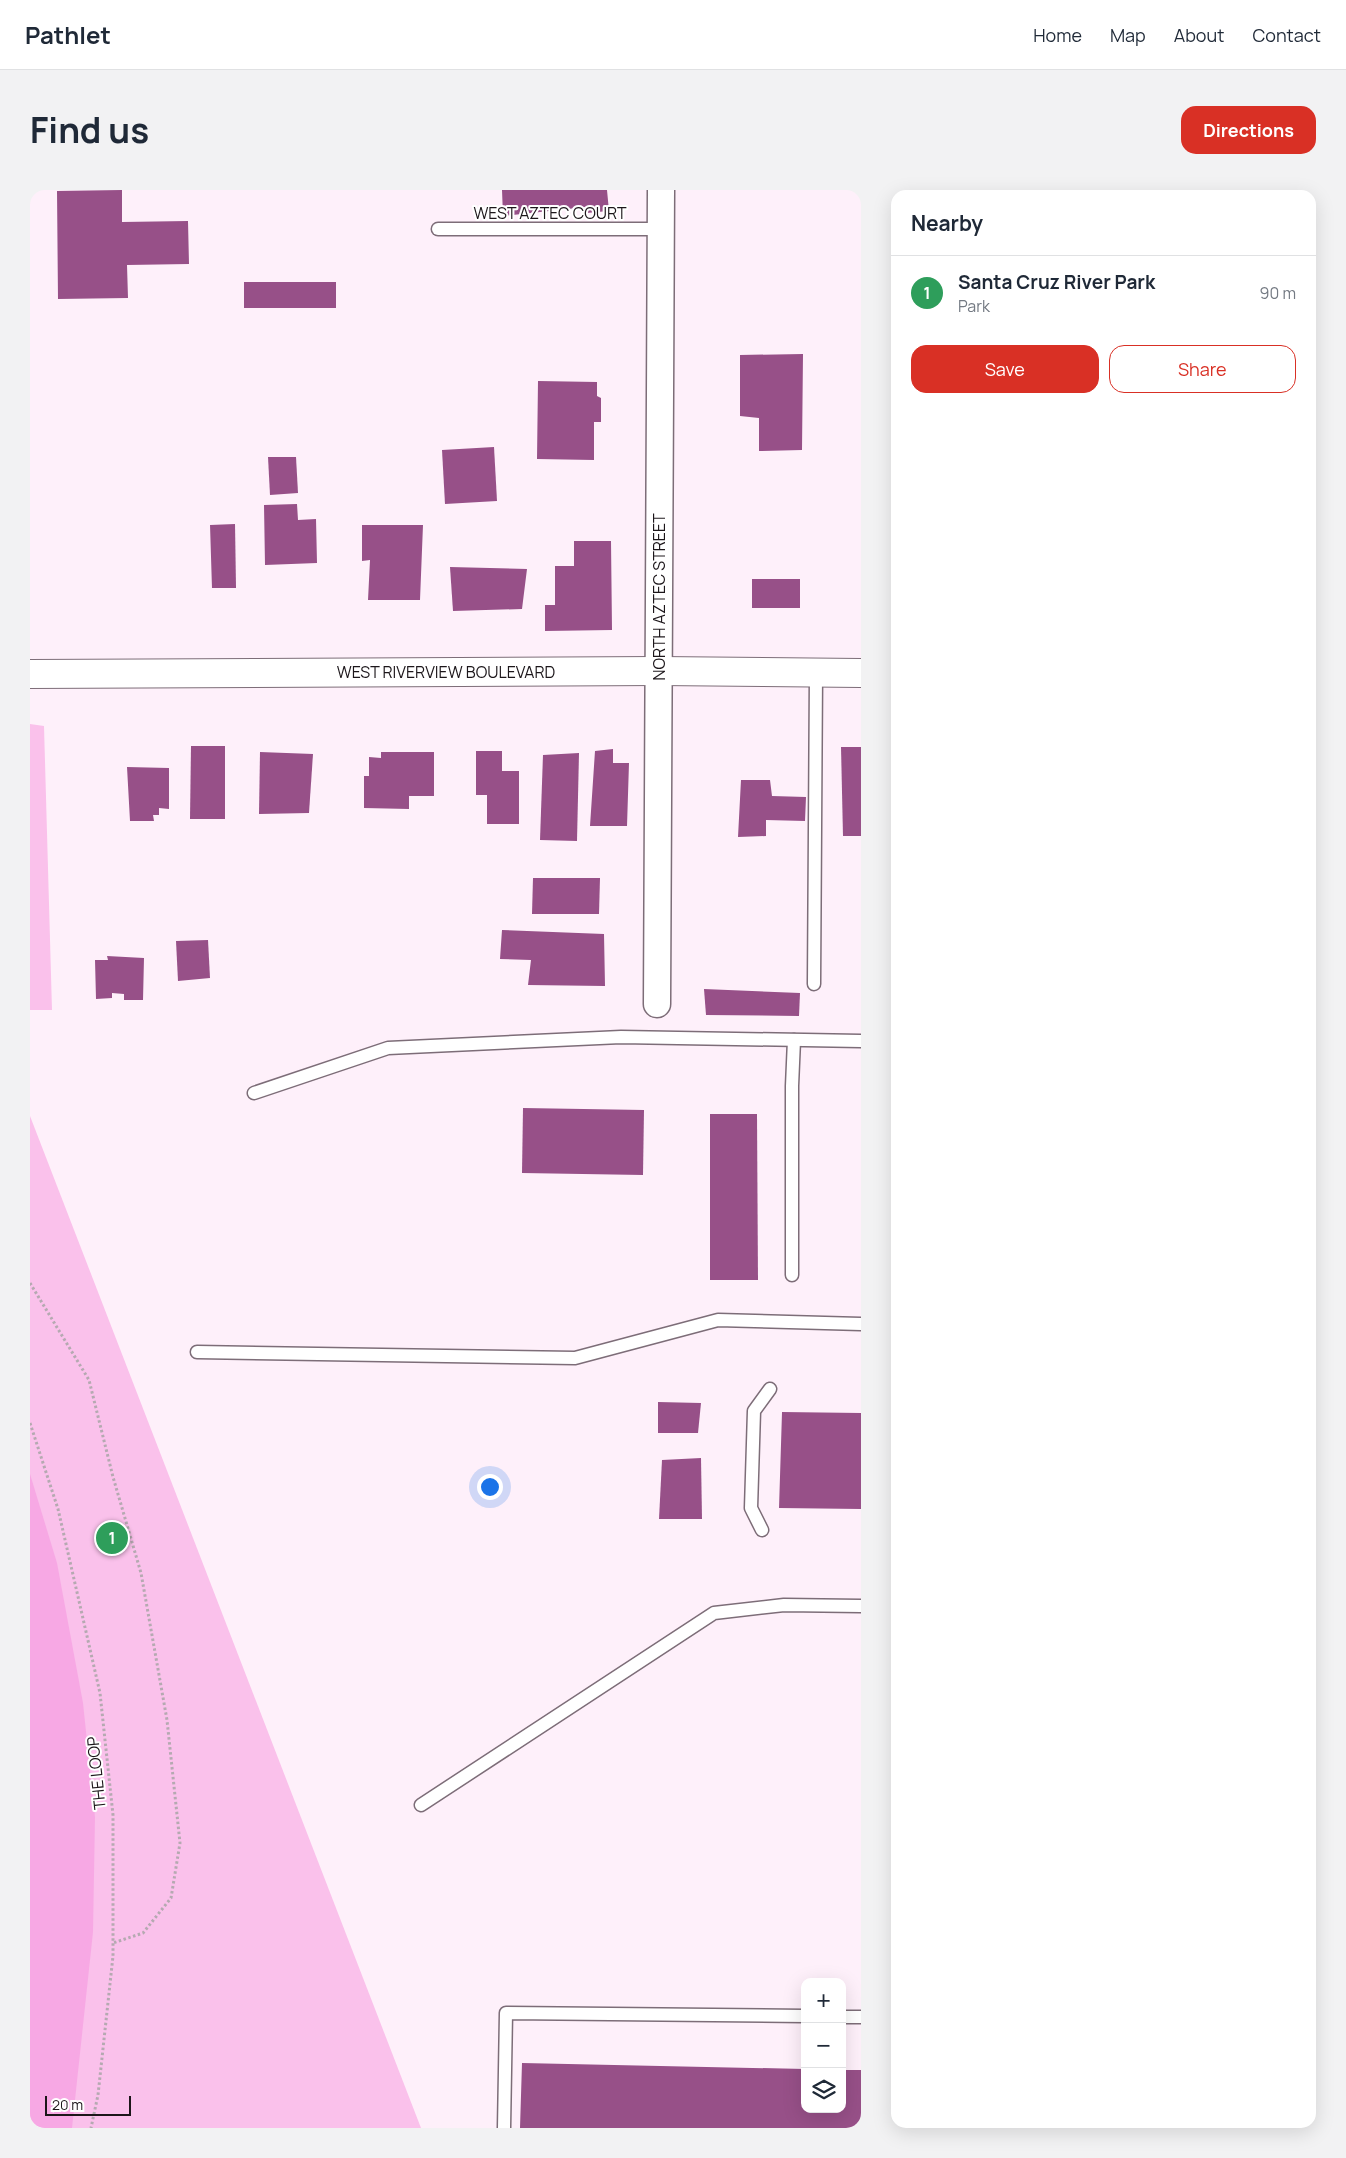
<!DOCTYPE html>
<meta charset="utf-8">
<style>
:root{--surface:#fff;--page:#f2f2f3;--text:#1f2937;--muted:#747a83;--line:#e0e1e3;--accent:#d93025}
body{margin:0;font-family:Manrope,sans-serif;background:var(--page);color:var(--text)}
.controls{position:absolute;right:15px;bottom:15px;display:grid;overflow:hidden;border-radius:10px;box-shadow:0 5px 20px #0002}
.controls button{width:45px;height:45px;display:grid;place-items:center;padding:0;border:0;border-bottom:1px solid var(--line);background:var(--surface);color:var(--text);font:25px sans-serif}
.scale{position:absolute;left:15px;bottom:12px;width:86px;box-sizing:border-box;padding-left:5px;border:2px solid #1c161a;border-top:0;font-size:14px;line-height:18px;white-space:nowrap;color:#1c161a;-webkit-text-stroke:4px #fff;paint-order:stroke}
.you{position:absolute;left:459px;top:1296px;width:18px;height:18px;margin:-12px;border:4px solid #fff;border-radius:50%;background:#1a73e8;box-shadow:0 0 0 8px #1a73e833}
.badge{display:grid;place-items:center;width:32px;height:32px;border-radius:50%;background:var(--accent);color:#fff;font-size:16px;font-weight:700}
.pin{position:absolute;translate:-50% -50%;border:2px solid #fff;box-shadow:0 1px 5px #0006}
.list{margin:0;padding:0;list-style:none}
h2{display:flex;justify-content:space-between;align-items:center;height:65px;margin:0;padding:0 20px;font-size:21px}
h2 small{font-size:16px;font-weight:400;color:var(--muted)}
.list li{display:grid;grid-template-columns:32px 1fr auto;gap:15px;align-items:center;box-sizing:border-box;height:75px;padding:0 20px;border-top:1px solid var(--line)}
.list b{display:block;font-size:19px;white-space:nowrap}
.list p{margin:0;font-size:16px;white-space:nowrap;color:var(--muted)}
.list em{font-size:16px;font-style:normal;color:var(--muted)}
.actions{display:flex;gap:10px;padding:15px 20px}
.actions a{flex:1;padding:11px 0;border:1px solid var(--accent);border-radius:15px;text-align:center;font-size:18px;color:var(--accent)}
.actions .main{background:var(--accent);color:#fff}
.icon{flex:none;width:28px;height:28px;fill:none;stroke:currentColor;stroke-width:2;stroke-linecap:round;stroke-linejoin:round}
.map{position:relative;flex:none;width:831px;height:1938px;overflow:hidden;border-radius:15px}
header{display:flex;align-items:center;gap:30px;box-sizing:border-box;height:70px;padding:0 25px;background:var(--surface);border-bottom:1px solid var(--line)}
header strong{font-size:24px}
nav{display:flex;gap:28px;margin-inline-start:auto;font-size:18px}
.intro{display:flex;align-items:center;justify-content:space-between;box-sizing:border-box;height:120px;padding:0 30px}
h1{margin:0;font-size:35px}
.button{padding:12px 22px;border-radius:15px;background:var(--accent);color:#fff;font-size:18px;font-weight:700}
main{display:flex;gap:30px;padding:0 30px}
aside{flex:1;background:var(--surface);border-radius:15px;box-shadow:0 5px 20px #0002}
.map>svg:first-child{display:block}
.green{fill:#fac1eb}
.water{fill:#f7a8e4}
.building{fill:#975088}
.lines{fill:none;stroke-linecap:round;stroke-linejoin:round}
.service-casing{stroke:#7d6d78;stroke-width:15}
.minor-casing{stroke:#7d6d78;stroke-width:29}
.tertiary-casing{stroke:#7d6d78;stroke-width:30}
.path{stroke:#b5a9b1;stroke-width:3;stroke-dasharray:2.5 2.5;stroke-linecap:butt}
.service{stroke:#fff;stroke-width:12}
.minor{stroke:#fff;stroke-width:26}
.tertiary{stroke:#fff;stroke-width:28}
.labels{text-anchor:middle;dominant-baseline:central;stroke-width:4;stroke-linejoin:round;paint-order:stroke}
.street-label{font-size:16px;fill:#1c161a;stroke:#fff}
</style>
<header>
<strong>Pathlet</strong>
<nav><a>Home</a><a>Map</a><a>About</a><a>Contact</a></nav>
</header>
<div class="intro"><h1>Find us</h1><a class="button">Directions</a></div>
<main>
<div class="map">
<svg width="831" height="1938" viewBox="0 0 831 1938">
<rect width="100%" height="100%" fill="#fef0fa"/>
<g class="green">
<polygon points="0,534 14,536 22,820 0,820"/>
<polygon points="0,926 391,1938 0,1938"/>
</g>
<polygon class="water" points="0,1284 27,1373 53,1513 65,1627 63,1742 42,1938 0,1938"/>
<g class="building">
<polygon points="92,0 92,32 158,31 159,74 97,75 98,108 28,109 27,1"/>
<polygon points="472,0 577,0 579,21 556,23 556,17 473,26"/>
<rect x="214" y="92" width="92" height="26"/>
<polygon points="773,164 772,260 729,261 729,228 710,226 710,165"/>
<polygon points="508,191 567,192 567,206 571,208 571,232 564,232 564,270 507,269"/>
<polygon points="464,257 467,311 415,314 412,260"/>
<polygon points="238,267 266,267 268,303 240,305"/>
<polygon points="267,314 268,330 286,329 287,373 235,375 234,315"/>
<polygon points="205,334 206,398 182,398 180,335"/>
<polygon points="332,335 393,335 390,410 338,410 340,370 332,371"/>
<polygon points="544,351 581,351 582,440 515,441 515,415 525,415 525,376 544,376"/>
<polygon points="420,377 497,379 492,419 423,421"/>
<rect x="722" y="389" width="48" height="29"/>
<polygon points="161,556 195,556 195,629 160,629"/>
<polygon points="811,557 831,557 831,646 813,646"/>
<polygon points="583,559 583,573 599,573 597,636 560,636 565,561"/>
<polygon points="446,561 472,561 472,581 489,581 489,634 457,634 457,605 446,605"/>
<polygon points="230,562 283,564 279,623 229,624"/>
<polygon points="351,562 404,562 404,606 379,606 379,619 334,618 334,586 339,586 339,567 351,568"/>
<polygon points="549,563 547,651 510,650 513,565"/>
<polygon points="97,577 139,578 139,619 129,618 129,625 123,625 124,631 100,631"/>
<polygon points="711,590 740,590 742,606 776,607 775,631 736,630 736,646 708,647"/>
<polygon points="503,688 570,688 569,724 502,724"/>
<polygon points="472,740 574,744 575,796 498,795 501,770 470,769"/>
<polygon points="178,750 180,788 148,791 146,751"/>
<polygon points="77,766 114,768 113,810 94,810 94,804 82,803 82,808 66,809 65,770 78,770"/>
<polygon points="674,799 770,803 769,826 676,825"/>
<polygon points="493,918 614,920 613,985 492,983"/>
<polygon points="680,924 727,924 728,1090 680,1090"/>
<polygon points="628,1212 671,1213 668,1243 628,1243"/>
<polygon points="752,1222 831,1223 831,1319 749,1318"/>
<polygon points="671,1268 672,1329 629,1329 632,1270"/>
<polygon points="492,1873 775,1879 775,1919 812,1919 812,1880 831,1880 831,1938 490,1938"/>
</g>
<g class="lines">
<g class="service-casing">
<g id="service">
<polyline points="408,39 631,39"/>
<polyline points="784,794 786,483"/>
<polyline points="224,903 358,858 591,847 831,851"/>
<polyline points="762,1085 762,896 764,850"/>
<polyline points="167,1162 545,1168 688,1130 831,1134"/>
<polyline points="732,1340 721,1318 724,1221 740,1199"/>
<polyline points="391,1615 684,1423 754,1415 831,1416"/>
<polyline points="812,1827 831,1827"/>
<polyline points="474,1938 476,1823 775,1826"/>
</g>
</g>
<g class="minor-casing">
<polyline id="minor" points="627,814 631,0"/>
</g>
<g class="tertiary-casing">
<polyline id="tertiary" points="0,484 629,481 831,483"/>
</g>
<g class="path">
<polyline points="0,1093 59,1190 83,1287 111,1383 137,1530 150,1653 141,1708 113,1743 83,1753"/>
<polyline points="0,1233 28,1319 70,1503 83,1625 83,1766 68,1905 61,1938"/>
</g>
<use href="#service" class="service"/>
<use href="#minor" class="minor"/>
<use href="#tertiary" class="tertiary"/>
</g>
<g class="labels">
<g class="street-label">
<text x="520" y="23">WEST AZTEC COURT</text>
<text transform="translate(629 407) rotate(-90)">NORTH AZTEC STREET</text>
<text x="416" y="482">WEST RIVERVIEW BOULEVARD</text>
<text transform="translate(66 1583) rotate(-96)">THE LOOP</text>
</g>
</g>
</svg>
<div class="controls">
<button>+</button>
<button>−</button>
<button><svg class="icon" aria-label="layers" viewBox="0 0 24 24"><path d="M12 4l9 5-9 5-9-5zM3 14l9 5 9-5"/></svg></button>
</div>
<div class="scale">20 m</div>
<div class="you"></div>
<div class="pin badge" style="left:82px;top:1348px;background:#2e9e5b">1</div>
</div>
<aside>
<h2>Nearby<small></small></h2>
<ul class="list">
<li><span class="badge" style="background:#2e9e5b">1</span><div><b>Santa Cruz River Park</b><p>Park</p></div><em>90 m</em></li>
</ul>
<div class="actions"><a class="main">Save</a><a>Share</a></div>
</aside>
</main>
